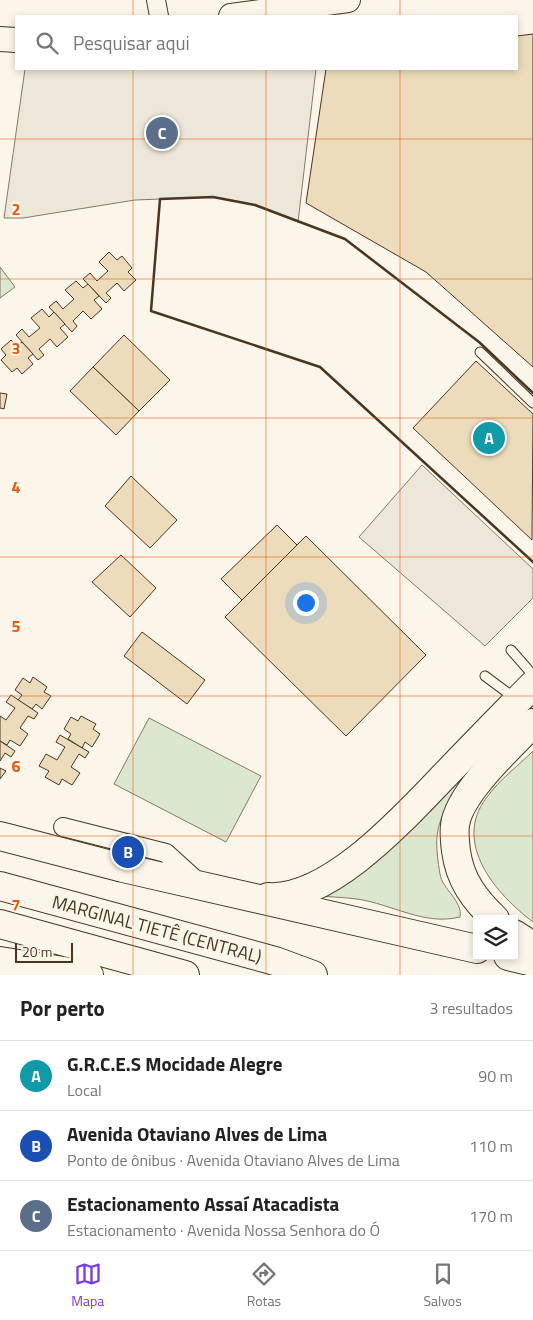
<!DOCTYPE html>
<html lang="pt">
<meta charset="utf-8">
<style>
:root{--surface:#fff;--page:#f6f6f6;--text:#222;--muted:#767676;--line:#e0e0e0;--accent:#7c3aed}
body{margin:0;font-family:"Titillium Web",sans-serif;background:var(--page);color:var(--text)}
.controls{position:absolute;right:15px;bottom:15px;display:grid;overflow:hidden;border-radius:0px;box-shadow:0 2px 8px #0003}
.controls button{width:45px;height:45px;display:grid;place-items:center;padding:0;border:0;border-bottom:1px solid var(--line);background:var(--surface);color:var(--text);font:25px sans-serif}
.scale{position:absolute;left:15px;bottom:12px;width:58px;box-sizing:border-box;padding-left:5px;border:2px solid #4a3520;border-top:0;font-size:14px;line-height:18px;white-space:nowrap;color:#4a3520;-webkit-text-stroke:4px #fbf6e9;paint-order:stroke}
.you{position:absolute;left:305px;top:602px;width:18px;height:18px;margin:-12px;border:4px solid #fff;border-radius:50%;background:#1a73e8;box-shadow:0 0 0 8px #1a73e833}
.badge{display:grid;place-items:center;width:32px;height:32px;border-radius:50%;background:var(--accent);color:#fff;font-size:16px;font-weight:700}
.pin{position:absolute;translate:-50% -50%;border:2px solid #fff;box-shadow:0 1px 5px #0006}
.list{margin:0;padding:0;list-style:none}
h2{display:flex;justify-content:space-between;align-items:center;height:65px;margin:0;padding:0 20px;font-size:21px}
h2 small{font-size:16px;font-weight:400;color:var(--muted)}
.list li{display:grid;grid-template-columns:32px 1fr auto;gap:15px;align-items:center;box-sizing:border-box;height:70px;padding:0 20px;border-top:1px solid var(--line)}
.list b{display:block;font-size:19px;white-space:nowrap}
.list p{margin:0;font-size:16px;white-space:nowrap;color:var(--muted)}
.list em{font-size:16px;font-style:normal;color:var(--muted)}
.icon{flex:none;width:28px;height:28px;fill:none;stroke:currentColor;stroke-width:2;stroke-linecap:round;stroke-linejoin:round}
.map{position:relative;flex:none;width:533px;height:975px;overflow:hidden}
.search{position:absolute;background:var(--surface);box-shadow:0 2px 8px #0003;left:15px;right:15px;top:15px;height:55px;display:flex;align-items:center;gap:12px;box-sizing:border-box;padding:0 18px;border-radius:0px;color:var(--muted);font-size:19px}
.sheet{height:275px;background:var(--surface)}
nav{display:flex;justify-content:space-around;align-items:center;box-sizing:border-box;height:70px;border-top:1px solid var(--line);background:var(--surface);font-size:14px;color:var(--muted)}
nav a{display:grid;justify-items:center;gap:2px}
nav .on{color:var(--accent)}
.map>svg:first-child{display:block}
.green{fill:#dce7d0;stroke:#887966}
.parking{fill:#ede7d9;stroke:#887966}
.building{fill:#ecdcbc;stroke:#4a3520}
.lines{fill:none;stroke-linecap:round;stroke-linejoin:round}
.lane-casing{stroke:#4a3520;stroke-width:11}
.street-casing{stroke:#4a3520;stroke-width:20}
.secondary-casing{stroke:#4a3520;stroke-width:26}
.highway-casing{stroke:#4a3520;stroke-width:30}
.lane{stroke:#fbf6e9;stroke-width:9}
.street{stroke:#fbf6e9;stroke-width:18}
.secondary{stroke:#fbf6e9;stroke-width:24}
.highway{stroke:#fbf6e9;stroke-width:28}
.wall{stroke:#4a3520;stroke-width:2.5}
.grid{fill:none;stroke:#e8590c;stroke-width:1;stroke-opacity:0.55}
.labels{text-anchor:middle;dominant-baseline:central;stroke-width:4;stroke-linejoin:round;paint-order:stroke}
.street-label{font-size:18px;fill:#4a3520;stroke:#fbf6e9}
.grid-label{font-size:16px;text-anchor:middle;font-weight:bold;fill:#e8590c;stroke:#fbf6e9;stroke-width:4;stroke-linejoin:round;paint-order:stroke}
</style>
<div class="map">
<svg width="533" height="975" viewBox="0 0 533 975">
<rect width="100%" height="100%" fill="#fbf6e9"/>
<g class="green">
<polygon points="0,267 15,287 0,298"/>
<path d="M533,696V706C502,732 441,793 437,836C436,848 438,862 440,874C442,889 463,901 460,917C424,926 392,904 357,899C342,897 326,897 310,895Z"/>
<polygon points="149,718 261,776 226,842 114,784"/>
<path d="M533,751V922C497,895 451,843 487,797C499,780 518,766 533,751Z"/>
</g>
<g class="parking">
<polygon points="25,69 316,69 298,222 255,205 213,197 135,200 23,218 4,218"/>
<polygon points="422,465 533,569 533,598 485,646 359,537"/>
</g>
<g class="building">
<polygon points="533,34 533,367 426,272 306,203 326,69 517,69 517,36"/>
<polygon points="109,252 117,260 122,256 132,268 128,272 136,280 124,291 117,283 106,293 111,298 106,303 83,279 90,273 97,281 108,271 99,262"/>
<polygon points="76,281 83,288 88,284 99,296 94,300 102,309 91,319 83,311 73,321 77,326 72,332 49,307 56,301 63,309 74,299 65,290"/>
<polygon points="42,309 49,317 54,312 65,324 60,328 68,337 57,347 50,339 39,349 44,355 38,360 16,335 22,329 29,337 40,328 31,318"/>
<polygon points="124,335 170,380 139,411 93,367"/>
<polygon points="11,340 17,346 22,342 33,354 28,358 33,364 22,374 17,368 12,372 1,360 6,355 1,349"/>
<polygon points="476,361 533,414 532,540 413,428"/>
<polygon points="93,367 139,411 116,435 70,391"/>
<polygon points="0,393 7,394 4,409 0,408"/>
<polygon points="131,476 177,520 150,548 105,506"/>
<polygon points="277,525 297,545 242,600 221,579"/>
<polygon points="306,536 426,655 346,736 225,617"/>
<polygon points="121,555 156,588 130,617 92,582"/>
<polygon points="142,632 205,680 187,704 124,656"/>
<polygon points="33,677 47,687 44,692 51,696 42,709 36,704 32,709 24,704 18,700 22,695 15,690 23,678 30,683"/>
<polygon points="11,695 38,713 34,719 28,716 20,728 28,734 20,746 10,740 7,745 0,741 0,716 6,720 15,708 6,702"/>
<polygon points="81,716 96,724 93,729 100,734 92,747 85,742 82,748 68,739 71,734 64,729 71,717 78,721"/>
<polygon points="60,735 89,752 85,758 79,754 71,767 80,773 72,785 62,779 59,785 45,777 49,771 39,766 46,754 57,760 65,747 56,742"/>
<polygon points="0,741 15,751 11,757 5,753 0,761"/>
<polygon points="0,768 6,771 0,779"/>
</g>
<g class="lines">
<g class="lane-casing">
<g id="lane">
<polyline points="480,352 533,403"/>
<polyline points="511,650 533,675"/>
<polyline points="485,676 516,699"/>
</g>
</g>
<g class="street-casing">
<g id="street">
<polyline points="156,0 159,16"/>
<polyline points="63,827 166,853 199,883"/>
</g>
</g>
<g class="secondary-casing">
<g id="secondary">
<polyline points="231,16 348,0"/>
<polyline points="0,39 16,40"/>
</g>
</g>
<g class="highway-casing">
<g id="highway">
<polyline points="0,836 123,868 477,949"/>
<polyline points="0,886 275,961 313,975"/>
<path d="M268,897C331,901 407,814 448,772C476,743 504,714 533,685"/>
<path d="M495,919C474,899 460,880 456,851C455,843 454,833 455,825C459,793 511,746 533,723"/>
<polyline points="0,924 185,975"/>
<polyline points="514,934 533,946"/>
<polyline points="508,956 533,962"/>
<polyline points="0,961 89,975"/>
</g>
</g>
<use href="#lane" class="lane"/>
<use href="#street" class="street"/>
<use href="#secondary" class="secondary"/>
<use href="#highway" class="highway"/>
<polyline class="wall" points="533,393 479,342 345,239 255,205 213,197 160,199 151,311 320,367 533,562"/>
</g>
<path class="grid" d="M133,0V16M266,0V16M400,0V16M133,69V975M266,69V975M400,69V975M0,139H533M0,279H533M0,418H533M0,557H533M0,696H533M0,836H533"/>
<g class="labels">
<g class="street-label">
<text transform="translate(157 929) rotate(15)">MARGINAL TIETÊ (CENTRAL)</text>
</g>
</g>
<g class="grid-label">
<text x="16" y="215">2</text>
<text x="16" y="354">3</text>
<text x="16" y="493">4</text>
<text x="16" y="632">5</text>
<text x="16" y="772">6</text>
<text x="16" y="911">7</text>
</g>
</svg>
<div class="controls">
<button><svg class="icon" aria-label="layers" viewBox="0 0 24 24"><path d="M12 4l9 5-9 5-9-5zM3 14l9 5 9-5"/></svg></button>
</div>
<div class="scale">20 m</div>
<div class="you"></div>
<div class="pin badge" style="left:489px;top:438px;background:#0f9aa8">A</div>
<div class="pin badge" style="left:128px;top:852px;background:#1a4fb4">B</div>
<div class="pin badge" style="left:162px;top:133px;background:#5c6f8a">C</div>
<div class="search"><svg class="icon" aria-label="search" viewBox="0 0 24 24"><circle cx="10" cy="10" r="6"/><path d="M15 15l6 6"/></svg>Pesquisar aqui</div>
</div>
<section class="sheet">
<h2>Por perto<small>3 resultados</small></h2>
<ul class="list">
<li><span class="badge" style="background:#0f9aa8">A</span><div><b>G.R.C.E.S Mocidade Alegre</b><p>Local</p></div><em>90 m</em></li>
<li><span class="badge" style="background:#1a4fb4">B</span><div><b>Avenida Otaviano Alves de Lima</b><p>Ponto de ônibus · Avenida Otaviano Alves de Lima</p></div><em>110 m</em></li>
<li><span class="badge" style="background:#5c6f8a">C</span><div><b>Estacionamento Assaí Atacadista</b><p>Estacionamento · Avenida Nossa Senhora do Ó</p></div><em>170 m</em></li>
</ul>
</section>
<nav>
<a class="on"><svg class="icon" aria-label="map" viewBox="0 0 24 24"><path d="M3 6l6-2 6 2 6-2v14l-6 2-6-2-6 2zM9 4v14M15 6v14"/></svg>Mapa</a>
<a><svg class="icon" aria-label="directions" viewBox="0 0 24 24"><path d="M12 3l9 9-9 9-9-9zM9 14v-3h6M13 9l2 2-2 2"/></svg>Rotas</a>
<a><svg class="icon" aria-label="saved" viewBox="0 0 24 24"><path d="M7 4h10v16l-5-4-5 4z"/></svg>Salvos</a>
</nav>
